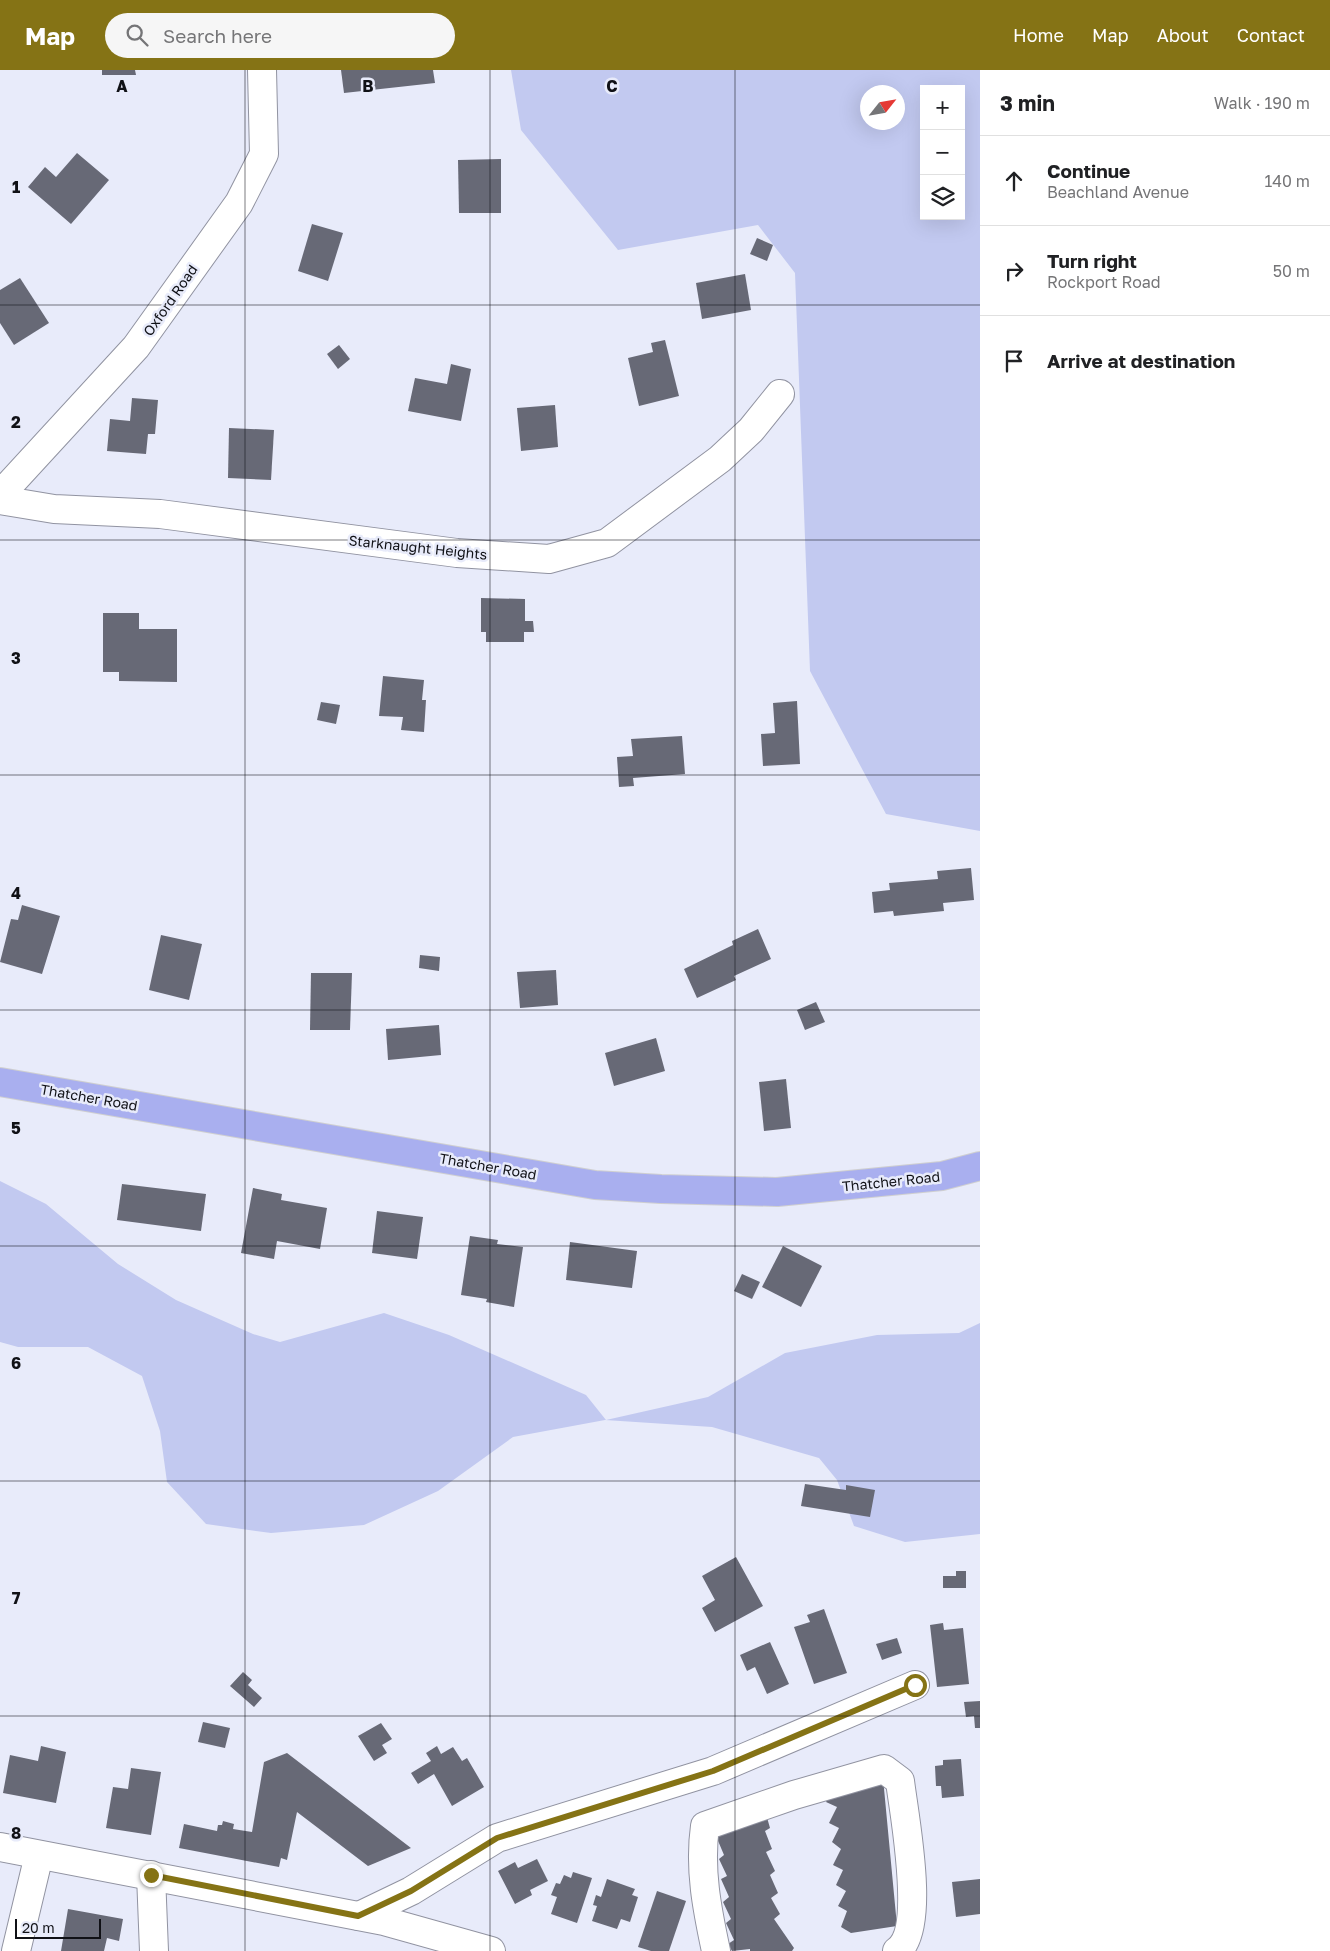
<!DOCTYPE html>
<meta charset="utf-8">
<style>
:root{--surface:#fff;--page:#f6f6f6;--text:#202124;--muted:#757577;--line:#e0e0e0;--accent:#857315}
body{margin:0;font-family:"Golos Text",sans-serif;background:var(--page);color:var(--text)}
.controls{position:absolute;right:15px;top:15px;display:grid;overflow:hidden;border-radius:0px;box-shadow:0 5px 20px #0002}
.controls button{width:45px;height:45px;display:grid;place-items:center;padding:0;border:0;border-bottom:1px solid var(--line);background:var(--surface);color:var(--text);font:25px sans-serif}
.compass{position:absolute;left:860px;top:15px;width:45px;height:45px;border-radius:50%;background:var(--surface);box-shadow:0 5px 20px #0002;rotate:59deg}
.scale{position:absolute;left:15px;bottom:12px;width:86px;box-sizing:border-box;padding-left:5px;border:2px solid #101116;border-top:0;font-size:14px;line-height:18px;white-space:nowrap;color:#101116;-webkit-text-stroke:4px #e8ebfa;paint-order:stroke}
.stop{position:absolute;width:15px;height:15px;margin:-11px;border:4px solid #857315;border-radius:50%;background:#fff}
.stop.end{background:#857315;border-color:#fff;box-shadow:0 1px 5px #0008}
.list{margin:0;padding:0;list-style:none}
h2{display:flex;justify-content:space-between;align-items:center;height:65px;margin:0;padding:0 20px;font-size:21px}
h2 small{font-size:16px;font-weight:400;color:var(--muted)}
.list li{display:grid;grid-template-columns:32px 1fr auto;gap:15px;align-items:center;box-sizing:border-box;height:90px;padding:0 20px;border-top:1px solid var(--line)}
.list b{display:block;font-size:19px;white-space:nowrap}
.list p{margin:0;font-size:16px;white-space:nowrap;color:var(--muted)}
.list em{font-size:16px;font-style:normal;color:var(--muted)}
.icon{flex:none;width:28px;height:28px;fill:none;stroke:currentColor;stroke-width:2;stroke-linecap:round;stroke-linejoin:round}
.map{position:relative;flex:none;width:980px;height:1881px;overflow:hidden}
header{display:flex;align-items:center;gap:30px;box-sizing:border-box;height:70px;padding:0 25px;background:var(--accent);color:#fff}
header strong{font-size:24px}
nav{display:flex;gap:28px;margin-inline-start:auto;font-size:18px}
.search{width:350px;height:45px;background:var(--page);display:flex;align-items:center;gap:12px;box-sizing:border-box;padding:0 18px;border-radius:28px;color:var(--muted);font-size:19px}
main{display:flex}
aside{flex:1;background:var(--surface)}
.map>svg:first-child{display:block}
.green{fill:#c2c9f0;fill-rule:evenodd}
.building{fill:#676976}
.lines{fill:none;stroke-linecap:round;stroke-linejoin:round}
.minor-casing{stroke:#9193a1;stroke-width:30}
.major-casing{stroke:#cfcfd0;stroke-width:30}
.minor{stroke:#fff;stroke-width:28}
.major{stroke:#a9afef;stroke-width:28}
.route{stroke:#857315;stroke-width:6}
.grid{fill:none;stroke:#101116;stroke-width:1;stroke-opacity:0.55}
.labels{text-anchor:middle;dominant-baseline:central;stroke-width:5;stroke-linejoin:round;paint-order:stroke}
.street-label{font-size:14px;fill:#101116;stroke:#e8ebfa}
.grid-label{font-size:16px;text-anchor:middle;font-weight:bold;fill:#101116;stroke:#e8ebfa;stroke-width:5;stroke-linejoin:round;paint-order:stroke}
</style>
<header>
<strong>Map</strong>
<div class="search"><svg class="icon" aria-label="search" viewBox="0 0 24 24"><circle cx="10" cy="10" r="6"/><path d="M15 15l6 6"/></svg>Search here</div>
<nav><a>Home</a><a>Map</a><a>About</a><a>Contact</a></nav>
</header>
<main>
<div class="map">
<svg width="980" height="1881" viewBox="0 0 980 1881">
<rect width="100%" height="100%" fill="#e8ebfa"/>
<g class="green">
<path d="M511,0H980V761L886,744L810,601L795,203L758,155L618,180L521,60ZM924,19H961V146H924ZM898,22V52H868V22Z"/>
<polygon points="0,1111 46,1134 118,1194 176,1230 253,1264 280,1272 384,1243 449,1265 586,1325 606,1350 708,1327 785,1283 877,1265 959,1263 980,1253 980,1464 905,1472 854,1456 837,1410 819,1388 712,1357 605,1350 513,1367 438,1421 364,1455 271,1463 206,1454 167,1412 160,1361 142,1306 88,1277 18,1277 0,1272"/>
</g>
<g class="building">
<polygon points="102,0 135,0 136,5 102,5"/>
<polygon points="341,0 433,0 435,13 344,23"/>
<polygon points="77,83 109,110 71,154 28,117 45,97 56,107"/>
<polygon points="501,89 501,143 459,143 458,90"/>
<polygon points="312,154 343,163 328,211 298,201"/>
<polygon points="757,168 773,175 767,191 750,184"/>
<polygon points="745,204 751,240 702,249 696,213"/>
<polygon points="20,208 49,253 14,275 0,253 0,220"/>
<polygon points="665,270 679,326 639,336 628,288 653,282 651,273"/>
<polygon points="339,275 350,289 338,299 327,284"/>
<polygon points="451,294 471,299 461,351 408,341 415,308 447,314"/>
<polygon points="132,328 158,330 155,364 148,364 146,384 107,381 110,349 130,351"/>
<polygon points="555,335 558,377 521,381 517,338"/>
<polygon points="229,358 274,360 271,410 228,408"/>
<polygon points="481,528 525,529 525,551 533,551 534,562 524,562 524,572 486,572 486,562 481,562"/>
<polygon points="103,543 139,543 139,559 177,559 177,612 119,611 119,602 103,602"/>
<polygon points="383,606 424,610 422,630 426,630 424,662 401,660 403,647 379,646"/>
<polygon points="797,631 800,694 763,696 761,664 775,663 773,633"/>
<polygon points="321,632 340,635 336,654 317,650"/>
<polygon points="682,666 685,704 633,708 634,716 619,717 617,687 633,686 631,669"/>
<polygon points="971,798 974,830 943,833 944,841 894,846 893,841 874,843 872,822 890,820 889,813 938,809 937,801"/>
<polygon points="22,835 60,846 42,904 0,892 11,849 18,850"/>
<polygon points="758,859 771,889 734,906 736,910 697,928 684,899 733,875 732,871"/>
<polygon points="161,865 202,874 189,930 149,920"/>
<polygon points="420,885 440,887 439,901 419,898"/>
<polygon points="556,900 558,935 520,938 517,902"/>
<polygon points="311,903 352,903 350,960 310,960"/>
<polygon points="816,932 825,952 805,960 797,940"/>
<polygon points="439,955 441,985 388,990 386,959"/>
<polygon points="656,968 665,1001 614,1016 605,983"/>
<polygon points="786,1009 791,1058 764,1061 759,1012"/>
<polygon points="122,1114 206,1124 201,1161 117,1150"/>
<polygon points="253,1118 282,1124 281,1130 327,1138 320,1179 277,1171 274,1189 241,1183"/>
<polygon points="377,1141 423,1147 417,1189 372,1183"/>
<polygon points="470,1166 498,1170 497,1174 523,1177 514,1237 486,1232 487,1229 461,1225"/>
<polygon points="570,1172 637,1181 632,1218 566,1210"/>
<polygon points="783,1176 822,1196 801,1237 762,1217"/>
<polygon points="742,1204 760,1212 752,1229 734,1221"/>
<polygon points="805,1414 846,1420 846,1415 875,1420 870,1447 801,1436"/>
<polygon points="736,1487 763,1536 715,1562 702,1538 715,1530 702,1506"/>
<polygon points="956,1501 966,1501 966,1518 943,1518 943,1506 956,1506"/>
<polygon points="824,1539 847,1603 814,1614 794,1557 810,1552 807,1545"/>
<polygon points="943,1553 944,1560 963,1558 969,1614 937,1617 930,1555"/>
<polygon points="897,1568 902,1583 882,1590 876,1574"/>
<polygon points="770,1572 789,1614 767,1624 755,1597 747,1601 740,1585"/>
<polygon points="243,1602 252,1610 248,1615 262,1628 254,1637 230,1616"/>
<polygon points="980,1631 980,1658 975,1658 974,1646 966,1647 964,1632"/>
<polygon points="203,1652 230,1658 225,1678 198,1672"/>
<polygon points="381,1653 392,1669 382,1675 387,1683 374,1691 358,1666"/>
<polygon points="41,1676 66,1682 56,1733 3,1723 10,1685 38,1691"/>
<polygon points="437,1676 441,1684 453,1677 462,1691 467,1688 484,1717 452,1736 434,1704 418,1714 411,1703 431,1691 426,1683"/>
<polygon points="287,1683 411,1778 368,1796 297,1742 287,1790 281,1788 279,1797 179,1778 184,1754 217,1761 218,1755 222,1755 223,1751 234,1754 233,1759 252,1762 264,1692"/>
<polygon points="961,1689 964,1726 942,1728 941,1716 936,1716 935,1696 943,1695 943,1690"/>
<polygon points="131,1698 161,1702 151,1765 106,1758 113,1717 128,1719"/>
<polygon points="883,1708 897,1856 851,1863 841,1857 847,1841 838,1836 846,1821 836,1815 843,1800 833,1795 841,1779 832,1772 839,1758 829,1753 837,1737 826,1732 835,1714"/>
<polygon points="764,1737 770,1758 765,1761 772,1779 766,1782 775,1801 770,1805 778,1823 771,1828 780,1844 774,1849 794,1878 792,1881 750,1881 750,1879 732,1881 728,1874 734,1870 726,1853 731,1849 723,1832 729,1827 721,1809 727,1806 719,1789 724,1785 716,1766"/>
<polygon points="537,1789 548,1811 530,1820 532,1825 515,1834 498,1801 515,1792 518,1798"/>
<polygon points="573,1802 592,1808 577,1853 551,1844 557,1827 551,1825 556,1813 560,1814 564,1805 571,1808"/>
<polygon points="607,1809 635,1819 632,1825 638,1827 630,1852 621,1849 617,1859 592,1851 597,1836 593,1835 596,1825 601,1827"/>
<polygon points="980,1809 980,1844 956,1847 952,1812"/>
<polygon points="657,1821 686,1831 669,1881 651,1881 638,1877"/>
<polygon points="68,1839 123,1849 119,1871 107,1868 104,1881 61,1881"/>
</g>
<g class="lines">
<g class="minor-casing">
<g id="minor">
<polyline points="0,425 136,277 239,133 264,84 262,0"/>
<polyline points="0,430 54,439 160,444 457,483 549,489 607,473 720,389 751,360 780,324"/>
<polyline points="0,1777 384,1851 491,1881"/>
<polyline points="151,1805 154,1881"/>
<polyline points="359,1846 411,1821 497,1768 713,1701 915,1615"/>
<polyline points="16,1881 39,1785"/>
<path d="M716,1881C707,1839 699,1799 705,1756L794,1725L884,1699L900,1711C904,1745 927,1860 897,1881"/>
</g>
</g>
<g class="major-casing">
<polyline id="major" points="0,1012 595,1115 661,1119 777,1122 942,1106 980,1096"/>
</g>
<use href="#minor" class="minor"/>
<use href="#major" class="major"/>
</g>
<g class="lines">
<polyline class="route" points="151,1805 358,1846 411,1821 497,1768 713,1701 915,1615"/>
</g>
<path class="grid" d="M245,0V1881M490,0V1881M735,0V1881M0,235H980M0,470H980M0,705H980M0,940H980M0,1176H980M0,1411H980M0,1646H980"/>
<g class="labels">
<g class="street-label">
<text transform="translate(170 230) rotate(-55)">Oxford Road</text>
<text transform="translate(418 477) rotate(6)">Starknaught Heights</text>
<text transform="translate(89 1027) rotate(10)">Thatcher Road</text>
<text transform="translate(488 1096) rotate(10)">Thatcher Road</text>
<text transform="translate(891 1111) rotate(-6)">Thatcher Road</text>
</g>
</g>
<g class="grid-label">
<text x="122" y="22">A</text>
<text x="368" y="22">B</text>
<text x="612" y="22">C</text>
<text x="16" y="123">1</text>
<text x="16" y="358">2</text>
<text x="16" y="594">3</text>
<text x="16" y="829">4</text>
<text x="16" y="1064">5</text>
<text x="16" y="1299">6</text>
<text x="16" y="1534">7</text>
<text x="16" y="1769">8</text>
</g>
</svg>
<div class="controls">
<button>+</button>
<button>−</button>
<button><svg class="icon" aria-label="layers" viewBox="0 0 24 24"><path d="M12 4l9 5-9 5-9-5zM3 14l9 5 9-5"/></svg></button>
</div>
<svg class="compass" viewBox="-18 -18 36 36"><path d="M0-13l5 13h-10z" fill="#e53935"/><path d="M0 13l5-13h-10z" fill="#757577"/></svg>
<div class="scale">20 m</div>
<div class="stop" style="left:915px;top:1615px"></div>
<div class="stop end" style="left:151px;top:1805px"></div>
</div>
<aside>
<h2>3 min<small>Walk · 190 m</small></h2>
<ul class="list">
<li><svg class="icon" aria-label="ahead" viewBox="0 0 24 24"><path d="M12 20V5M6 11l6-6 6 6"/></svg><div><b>Continue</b><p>Beachland Avenue</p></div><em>140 m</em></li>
<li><svg class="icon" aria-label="right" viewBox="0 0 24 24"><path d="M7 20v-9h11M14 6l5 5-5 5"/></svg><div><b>Turn right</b><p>Rockport Road</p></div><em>50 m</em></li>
<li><svg class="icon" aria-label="arrive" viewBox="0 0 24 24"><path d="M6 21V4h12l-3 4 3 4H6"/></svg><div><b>Arrive at destination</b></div></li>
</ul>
</aside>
</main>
